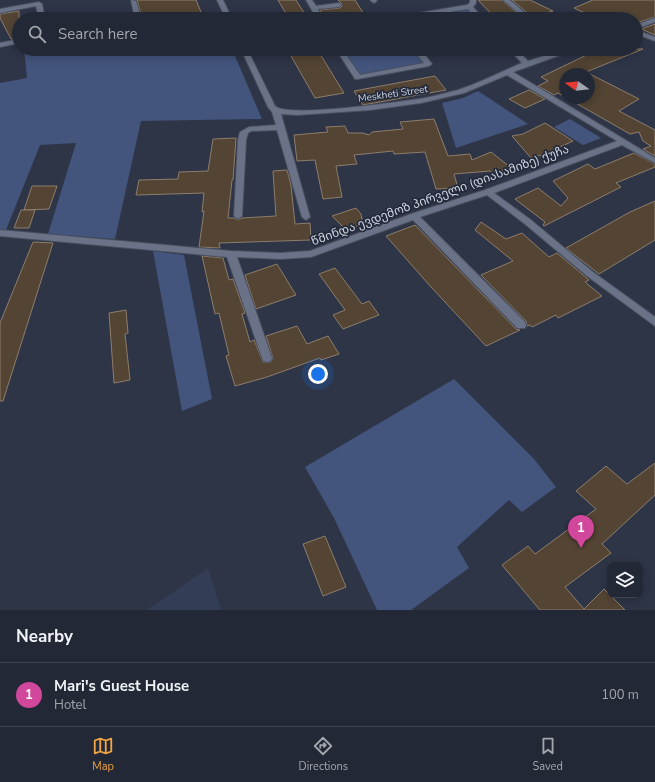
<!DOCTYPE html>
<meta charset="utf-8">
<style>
:root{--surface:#222835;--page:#2e3441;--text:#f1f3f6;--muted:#a2a6ad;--line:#3f4450;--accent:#f3a443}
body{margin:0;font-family:"Nunito Sans","Noto Sans Georgian",sans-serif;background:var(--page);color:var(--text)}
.controls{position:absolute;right:12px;bottom:12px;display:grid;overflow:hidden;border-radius:8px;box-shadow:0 2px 10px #0003}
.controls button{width:36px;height:36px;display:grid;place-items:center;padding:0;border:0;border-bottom:1px solid var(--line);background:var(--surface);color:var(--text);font:20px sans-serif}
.compass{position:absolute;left:559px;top:68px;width:36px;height:36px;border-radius:50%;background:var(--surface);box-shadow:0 2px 10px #0003;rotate:284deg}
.you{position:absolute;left:318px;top:374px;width:14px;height:14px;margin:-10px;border:3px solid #fff;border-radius:50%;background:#1a73e8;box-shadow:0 0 0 6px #1a73e833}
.badge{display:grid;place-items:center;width:26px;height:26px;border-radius:50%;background:var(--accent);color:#fff;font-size:13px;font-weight:700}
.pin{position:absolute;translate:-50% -33px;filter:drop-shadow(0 1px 2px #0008)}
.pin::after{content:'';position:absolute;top:21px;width:14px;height:12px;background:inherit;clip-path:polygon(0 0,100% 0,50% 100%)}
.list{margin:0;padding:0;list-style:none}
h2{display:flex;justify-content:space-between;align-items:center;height:52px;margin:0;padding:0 16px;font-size:17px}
h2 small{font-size:13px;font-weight:400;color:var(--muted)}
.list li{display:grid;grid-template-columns:26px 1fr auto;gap:12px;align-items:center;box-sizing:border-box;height:64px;padding:0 16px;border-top:1px solid var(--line)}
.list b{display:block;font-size:15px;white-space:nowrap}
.list p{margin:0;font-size:13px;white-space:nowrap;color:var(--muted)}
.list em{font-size:13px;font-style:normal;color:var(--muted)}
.icon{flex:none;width:22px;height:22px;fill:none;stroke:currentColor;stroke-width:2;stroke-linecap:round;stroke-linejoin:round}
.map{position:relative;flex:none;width:655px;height:610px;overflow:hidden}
.search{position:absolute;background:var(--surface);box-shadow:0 2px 10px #0003;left:12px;right:12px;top:12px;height:44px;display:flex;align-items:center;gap:10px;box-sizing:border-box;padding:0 14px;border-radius:22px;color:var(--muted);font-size:15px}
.sheet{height:116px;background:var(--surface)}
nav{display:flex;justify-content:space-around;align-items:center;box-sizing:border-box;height:56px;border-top:1px solid var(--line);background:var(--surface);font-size:11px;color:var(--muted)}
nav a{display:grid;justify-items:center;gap:2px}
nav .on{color:var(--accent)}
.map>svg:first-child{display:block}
.built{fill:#333d55}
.green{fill:#43547d}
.building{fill:#534434;stroke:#8e7d6b}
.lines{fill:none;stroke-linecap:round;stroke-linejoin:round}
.minor-casing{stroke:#4a505f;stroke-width:2}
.minor{fill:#697286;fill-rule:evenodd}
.labels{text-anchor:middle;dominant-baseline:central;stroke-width:3.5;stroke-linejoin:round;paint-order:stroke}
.far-street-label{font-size:10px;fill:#cfd4df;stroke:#242b3c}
.street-label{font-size:12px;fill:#cfd4df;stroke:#242b3c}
</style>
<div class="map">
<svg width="655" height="610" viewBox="0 0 655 610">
<rect width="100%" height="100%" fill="#2e3547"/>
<polygon class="built" points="208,568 221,610 147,610"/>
<g class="green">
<polygon points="469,7 481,19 394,19"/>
<polygon points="24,49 135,49 137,56 177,49 232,49 262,119 141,121 115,239 48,234 76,143 40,145 6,230 0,229 0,83 27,78"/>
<polygon points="339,49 451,49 421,54 429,64 358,77"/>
<polygon points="478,91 528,124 456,148 442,103 463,98"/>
<polygon points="570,119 601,138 583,145 554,127"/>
<polygon points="153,251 184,255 212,399 182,411"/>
<polygon points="454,379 534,459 556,487 522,512 509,500 457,547 469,568 411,610 377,610 334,518 305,467"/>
</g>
<g class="building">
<polygon points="137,0 196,0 204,19 142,19"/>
<polygon points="278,0 296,0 308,19 289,19"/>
<polygon points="338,0 355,0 367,19 324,19 320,10 340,8 343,5"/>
<polygon points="478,0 502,0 523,19 496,19"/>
<polygon points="512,0 530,0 553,11 532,17"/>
<polygon points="593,0 655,0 655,17 636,23 636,19 598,19 574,8"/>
<polygon points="19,11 19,38 11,39 0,18 0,14"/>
<polygon points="655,24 655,35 641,29"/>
<polygon points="287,49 317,49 344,93 315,98"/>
<polygon points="599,49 643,49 586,72 639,99 619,111 655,130 655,156 643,149 651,146 643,141 639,132 630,134 567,98 589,98 589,74 565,74 565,97 558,93 554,95 538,86 548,81 541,77"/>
<polygon points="435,76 446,90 363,105 354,91"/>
<polygon points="529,90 545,99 525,108 509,99"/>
<polygon points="434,119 448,156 470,154 472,160 491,152 510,167 493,174 490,171 454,174 458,188 436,189 425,152 394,154 393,151 354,155 357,164 336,166 342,197 323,199 315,160 297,161 294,135 328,132 326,127 345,126 348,133 363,133 369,135 372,132 403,129 400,122"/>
<polygon points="545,123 573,141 545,154 531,158 512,136 523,134"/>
<polygon points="236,138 233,180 232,180 228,218 234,218 238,220 242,218 276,216 273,171 287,170 291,185 295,224 310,223 311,240 219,243 220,248 199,247 204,211 202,212 204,193 136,195 139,180 178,179 179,172 208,171 213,139"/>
<polygon points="634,153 655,164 655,167 616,183 621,187 544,226 543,225 545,222 515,199 538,188 561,206 568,198 553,181 588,164 595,169"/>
<polygon points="32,186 57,186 49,209 24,210"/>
<polygon points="655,201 655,240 599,274 566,248 630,212"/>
<polygon points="356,208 361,214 363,224 346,230 332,216"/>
<polygon points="21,210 35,210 29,228 14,228"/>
<polygon points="481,222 506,239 522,233 549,257 557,253 589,280 585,282 602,296 558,318 556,315 532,327 530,325 527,326 526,321 481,275 513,261 475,230"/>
<polygon points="415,225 516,329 520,330 486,346 431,287 386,236"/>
<polygon points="33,242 53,243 3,401 0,401 0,323"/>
<polygon points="202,256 223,258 229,280 233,279 245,313 242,314 250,342 254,340 263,362 271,362 273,358 266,336 297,326 307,344 328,336 339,354 321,360 320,358 267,377 235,386 226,356 229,355 219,313 215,314"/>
<polygon points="277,264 296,295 256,309 245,275"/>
<polygon points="335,268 362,304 369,301 379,315 343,329 333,315 345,310 319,274"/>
<polygon points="126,310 128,333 125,334 130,380 114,383 109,313"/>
<polygon points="655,463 655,495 602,544 611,553 565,587 584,609 604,589 625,610 540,610 502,565 528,546 535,554 596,509 576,491 606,466 627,484"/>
<polygon points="325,536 346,587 323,596 303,544"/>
</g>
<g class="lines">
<g class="minor-casing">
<g id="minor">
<polygon points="131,0 136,1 141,19 135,19"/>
<polygon points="217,0 223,0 232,19 226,19"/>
<polygon points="306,0 312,0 316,6 339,3 342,5 339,7 318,9 323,19 317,19"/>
<polygon points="370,0 376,0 377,1 374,3"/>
<polygon points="470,0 476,0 476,3 473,7 484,19 477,19 468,9 406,19 391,19 394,17 467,5 470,3"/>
<polygon points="503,0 510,0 532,19 525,19"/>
<polygon points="39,2 42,4 45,19 39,19 36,6 0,13 0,9"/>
<polygon points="564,13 573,19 566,19 561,15"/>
<polygon points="655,18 655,22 636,29 636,25"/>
<polygon points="636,30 655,37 655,41 636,34"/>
<polygon points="19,39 19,43 0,47 0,43"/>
<polygon points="145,49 168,49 165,51 148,52"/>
<path d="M241,49H247L275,106C287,118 398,102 419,99C432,97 445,93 458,90C480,83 501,72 522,63L509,49H516L528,61L567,49H577L513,72L655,158V163L622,145L494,193L531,220L593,272L655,317V326L587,276L525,224L487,195L420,217L525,322L526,325L525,328H517L413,220L311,257L280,259L237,257L272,358L271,361L267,362L263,361L262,358L227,257L0,236V230L231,251L280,253L310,251L411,214L485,190L617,141L507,75L464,93L421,103L370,110L297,115L281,114L310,217L306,220L302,217L277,130L251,131L248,133L246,140L242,216L238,219L234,216L238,140L240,132L249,127L276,125L272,112L268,107Z"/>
<polygon points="336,49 342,49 360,75 424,63 413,49 420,49 432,64 429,66 358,79 355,79"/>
<polygon points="446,49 454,49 451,51"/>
</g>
</g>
<use href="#minor" class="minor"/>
</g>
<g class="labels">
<g class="far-street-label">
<text transform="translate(393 94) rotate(-8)">Meskheti Street</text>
</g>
<g class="street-label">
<text transform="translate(440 195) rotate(-20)">წმინდა ევდემოზ პირველი (დიასამიზე) ქუჩა</text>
</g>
</g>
</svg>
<div class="controls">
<button><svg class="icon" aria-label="layers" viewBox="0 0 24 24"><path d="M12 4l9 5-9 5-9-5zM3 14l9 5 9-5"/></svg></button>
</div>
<svg class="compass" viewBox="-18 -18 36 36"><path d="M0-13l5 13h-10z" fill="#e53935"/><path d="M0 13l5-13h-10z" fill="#a2a6ad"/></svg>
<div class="you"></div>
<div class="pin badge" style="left:581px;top:548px;background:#d1479c">1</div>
<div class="search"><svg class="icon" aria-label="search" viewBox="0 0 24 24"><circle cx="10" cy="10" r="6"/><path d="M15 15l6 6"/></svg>Search here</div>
</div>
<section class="sheet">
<h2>Nearby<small></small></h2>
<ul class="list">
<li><span class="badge" style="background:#d1479c">1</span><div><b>Mari's Guest House</b><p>Hotel</p></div><em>100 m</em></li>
</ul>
</section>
<nav>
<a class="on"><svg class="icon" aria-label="map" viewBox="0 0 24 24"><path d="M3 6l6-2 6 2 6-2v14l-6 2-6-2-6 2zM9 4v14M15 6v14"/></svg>Map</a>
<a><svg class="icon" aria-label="directions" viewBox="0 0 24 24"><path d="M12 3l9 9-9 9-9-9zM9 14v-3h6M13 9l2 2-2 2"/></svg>Directions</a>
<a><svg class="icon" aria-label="saved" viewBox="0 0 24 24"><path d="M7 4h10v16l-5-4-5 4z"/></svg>Saved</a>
</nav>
